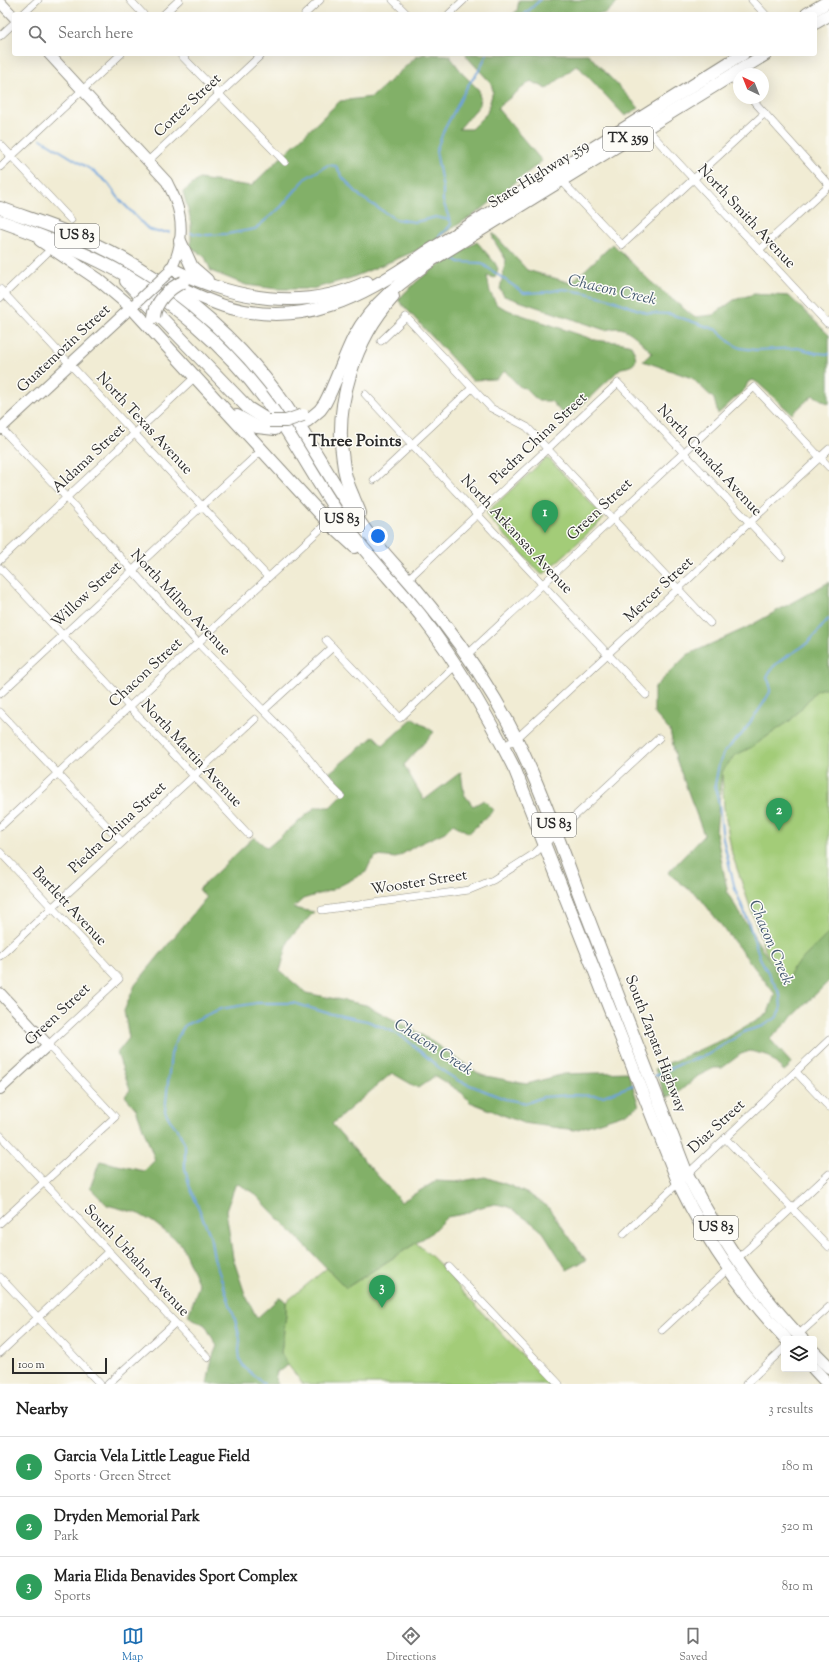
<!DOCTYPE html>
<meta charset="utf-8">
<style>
:root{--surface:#fff;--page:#f2f2f2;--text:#222;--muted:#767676;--line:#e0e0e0;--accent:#1f6fb2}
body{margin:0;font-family:"Sorts Mill Goudy",serif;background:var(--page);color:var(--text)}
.controls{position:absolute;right:12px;bottom:12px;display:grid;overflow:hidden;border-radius:4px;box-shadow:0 4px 16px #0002}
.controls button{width:36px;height:36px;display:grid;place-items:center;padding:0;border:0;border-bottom:1px solid var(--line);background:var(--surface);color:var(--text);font:20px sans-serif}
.compass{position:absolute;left:733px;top:68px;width:36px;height:36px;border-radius:50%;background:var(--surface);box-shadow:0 4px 16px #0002;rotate:317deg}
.scale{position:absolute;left:12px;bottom:10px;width:95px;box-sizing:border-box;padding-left:4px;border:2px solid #2b2b2b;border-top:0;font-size:11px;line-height:14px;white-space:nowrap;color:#2b2b2b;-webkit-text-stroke:3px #fdfcf7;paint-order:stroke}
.you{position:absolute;left:378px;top:536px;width:14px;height:14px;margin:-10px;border:3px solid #fff;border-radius:50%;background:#1a73e8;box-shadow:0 0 0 6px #1a73e833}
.badge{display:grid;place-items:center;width:26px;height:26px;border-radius:50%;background:var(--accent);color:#fff;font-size:13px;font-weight:700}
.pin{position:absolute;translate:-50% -33px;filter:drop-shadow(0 1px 2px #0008)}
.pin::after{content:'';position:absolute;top:21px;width:14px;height:12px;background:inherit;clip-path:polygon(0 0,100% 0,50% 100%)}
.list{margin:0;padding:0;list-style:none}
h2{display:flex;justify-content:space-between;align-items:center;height:52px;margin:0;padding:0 16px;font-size:17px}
h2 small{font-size:13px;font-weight:400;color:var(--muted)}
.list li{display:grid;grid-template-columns:26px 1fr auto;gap:12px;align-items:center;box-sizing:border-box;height:60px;padding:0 16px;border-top:1px solid var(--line)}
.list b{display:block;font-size:15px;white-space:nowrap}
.list p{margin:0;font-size:13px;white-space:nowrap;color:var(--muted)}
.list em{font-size:13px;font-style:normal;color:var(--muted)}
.icon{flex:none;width:22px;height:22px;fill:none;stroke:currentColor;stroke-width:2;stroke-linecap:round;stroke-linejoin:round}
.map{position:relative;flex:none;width:829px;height:1384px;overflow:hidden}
.search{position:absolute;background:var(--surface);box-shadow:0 4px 16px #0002;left:12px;right:12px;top:12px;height:44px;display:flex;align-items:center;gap:10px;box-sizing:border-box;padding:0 14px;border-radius:4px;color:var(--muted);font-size:15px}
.sheet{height:232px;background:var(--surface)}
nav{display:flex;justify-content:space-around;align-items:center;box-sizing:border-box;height:56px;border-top:1px solid var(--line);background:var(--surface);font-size:11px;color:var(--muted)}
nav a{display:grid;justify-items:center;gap:2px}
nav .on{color:var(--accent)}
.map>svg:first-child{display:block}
.green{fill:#a3cc78;stroke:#677c52}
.forest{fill:#82b068;stroke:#566e4a}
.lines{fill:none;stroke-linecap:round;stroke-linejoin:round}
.stream{stroke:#6ea3db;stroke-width:2}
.street-casing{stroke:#8e8c80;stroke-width:8}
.secondary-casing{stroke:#8e8c80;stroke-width:12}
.primary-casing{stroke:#8e8c80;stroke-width:14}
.street{stroke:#fff;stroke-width:7}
.secondary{stroke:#fff;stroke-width:10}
.primary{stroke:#fff;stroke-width:12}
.secondary-bridge-casing{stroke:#8e8c80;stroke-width:12;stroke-linecap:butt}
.primary-bridge-casing{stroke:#8e8c80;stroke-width:14;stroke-linecap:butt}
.secondary-bridge{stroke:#fff;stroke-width:10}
.primary-bridge{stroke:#fff;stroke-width:12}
.labels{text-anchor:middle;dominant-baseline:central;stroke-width:3;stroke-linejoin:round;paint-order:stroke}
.shield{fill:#fdfcf7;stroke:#6a6a68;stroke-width:1}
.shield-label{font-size:14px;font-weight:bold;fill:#2b2b2b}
.street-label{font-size:15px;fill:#2b2b2b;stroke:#fdfcf7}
.water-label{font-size:16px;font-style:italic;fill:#465b71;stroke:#fdfcf7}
.quarter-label{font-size:17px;font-weight:bold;fill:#2b2b2b;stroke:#fdfcf7}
</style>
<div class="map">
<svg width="829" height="1384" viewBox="0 0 829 1384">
<rect width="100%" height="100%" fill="#fdfcf7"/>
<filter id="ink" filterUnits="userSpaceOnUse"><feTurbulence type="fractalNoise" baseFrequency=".025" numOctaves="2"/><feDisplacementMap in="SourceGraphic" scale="8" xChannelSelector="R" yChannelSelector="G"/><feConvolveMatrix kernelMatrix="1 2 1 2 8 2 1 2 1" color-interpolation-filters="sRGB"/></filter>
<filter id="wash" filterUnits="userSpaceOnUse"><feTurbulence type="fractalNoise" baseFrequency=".012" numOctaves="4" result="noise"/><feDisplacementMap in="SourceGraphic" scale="16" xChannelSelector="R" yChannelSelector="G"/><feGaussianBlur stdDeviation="0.9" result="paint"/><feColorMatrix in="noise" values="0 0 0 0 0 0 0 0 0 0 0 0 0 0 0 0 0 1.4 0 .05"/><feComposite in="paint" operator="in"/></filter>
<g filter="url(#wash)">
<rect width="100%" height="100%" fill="#f1ecd4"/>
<g class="green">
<polygon points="545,459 549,459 602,515 603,519 544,574 541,574 487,516 487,512"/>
<polygon points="829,664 829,973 791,1009 763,945 732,854 724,808 722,772 729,754"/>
<path d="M416,1243C433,1257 448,1271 460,1289L549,1384H303L288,1365L281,1353L286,1315V1302L327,1268L346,1288Z"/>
</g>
<g class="forest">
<polygon points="519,0 620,0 605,14 513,14 517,11"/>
<polygon points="424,54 449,55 463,74 479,90 480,105 459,129 471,129 487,113 493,91 491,83 467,57 466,54 588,54 639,108 625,116 577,65 547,89 531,81 497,108 542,161 481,210 418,250 351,278 312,289 277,289 246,285 211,271 205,257 191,248 191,221 183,192 199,179 251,186 340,101 372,97 416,57"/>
<path d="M493,233L527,270L571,283L613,244L651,282L694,317L713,315L734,300L754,294L789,296L829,335V404L813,395L792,414L758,383L753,380L748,382L745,389L718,414L714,399L692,378L643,361L652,353C645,345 629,328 618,328C614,328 610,329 605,330L504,296L500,289L506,260L493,239Z"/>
<path d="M477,242L495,263L498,269L495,278L487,276L490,292L497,305L513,312L595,340C607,342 620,341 631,345C638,359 639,366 621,368L567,419L551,401H538L525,388L520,387L505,371L496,379L472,380L398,300C420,275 448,258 477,242Z"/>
<polygon points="829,582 829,687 817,690 791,720 752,747 734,756 722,772 716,832 728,894 786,987 792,969 829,933 829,981 770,1039 792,1064 784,1071 767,1055 750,1051 741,1054 722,1068 714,1068 698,1076 680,1091 666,1098 655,1069 724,1039 768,1013 775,994 700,898 668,873 704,835 676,759 670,731 654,713 654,688 687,655 746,628"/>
<polygon points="413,718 434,732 404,765 424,800 461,772 464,794 473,806 484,800 494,810 469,833 453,824 445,832 417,845 396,858 377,856 371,861 366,872 332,890 303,899 293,908 314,912 289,939 280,971 306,993 366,1005 419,1033 481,1075 527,1084 564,1074 628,1072 639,1106 624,1114 575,1130 523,1123 470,1102 462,1093 435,1076 418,1088 392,1073 332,1124 401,1202 436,1181 456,1182 485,1177 511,1186 530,1195 547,1206 586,1260 567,1270 543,1232 532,1223 507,1206 495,1204 477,1208 464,1214 447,1217 430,1234 346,1288 253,1192 236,1183 226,1211 233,1258 245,1294 257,1318 279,1298 282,1298 286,1302 286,1315 281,1353 288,1365 282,1370 277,1371 275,1379 278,1384 207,1384 212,1358 217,1346 205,1325 188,1316 199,1285 181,1244 153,1222 137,1213 107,1205 90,1188 100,1161 144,1171 155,1160 136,1109 125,1096 130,1090 117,1053 129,1038 124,1011 135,985 206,898 199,889 254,837 267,848 316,807 330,807 347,790 329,773 374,736 383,745"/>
</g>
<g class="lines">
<g class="stream">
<polyline points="525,14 540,0"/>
<polyline points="41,139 93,171 108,183 120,200 148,229 157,232 169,232"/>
<polyline points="191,233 207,235 227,234 255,229 281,207 306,178 328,165 336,166 343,178 361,197 395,219 415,222 436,217 449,220"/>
<path d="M438,239C440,232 448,231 451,224L443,201V189L436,151L444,130L457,106L468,85L478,72L487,54"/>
<polyline points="448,254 459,262 481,263 524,293 547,292 563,289 586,293 607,298 647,313 670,314 717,330 731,343 740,348 756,350 798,348 816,353 829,354"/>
<path d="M655,1076L680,1064L707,1055L746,1031L763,1026L776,1018L781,1010L780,994L760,958L748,921L735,889L723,839L719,804L715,785L719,764L725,751L742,734L763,704L770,692V685L767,677C774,660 792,655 806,644C815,637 822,626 829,618"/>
<polyline points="264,1384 244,1367 240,1360 239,1351 240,1339 235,1319 214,1258 210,1235 189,1185 185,1168 185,1145 178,1130 170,1120 165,1111 171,1054 176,1040 185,1025 220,1009 257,1003 294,1003 327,1013 367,1021 392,1031 407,1040 443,1071 457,1080 505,1099 527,1103 543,1097 570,1095 603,1096 636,1084"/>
</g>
</g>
</g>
<g filter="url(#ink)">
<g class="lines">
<g class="street-casing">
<g id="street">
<polyline points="130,0 143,14"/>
<polyline points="393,0 407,14"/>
<polyline points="752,0 765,14"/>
<polyline points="23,14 38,0"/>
<polyline points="164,14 179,0"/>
<polyline points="305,14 320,0"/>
<polyline points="449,14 464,0"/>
<polyline points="0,36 14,23"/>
<polyline points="180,54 285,162"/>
<polyline points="730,76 739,85"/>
<polyline points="751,98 829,185"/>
<polyline points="646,128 827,323 829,321"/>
<polyline points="0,144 71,220"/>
<polyline points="148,161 262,54"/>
<polyline points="0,167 121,54"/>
<polyline points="561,180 622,245 765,113"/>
<polyline points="759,250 829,186"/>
<polyline points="0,289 268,577"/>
<polyline points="0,298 51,249"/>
<polyline points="381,341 406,317 491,408 527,427 710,623"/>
<polyline points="365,394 646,695"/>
<polyline points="0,427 66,497 198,643 300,748 329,784 341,796"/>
<polyline points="374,480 472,388"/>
<polyline points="0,560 195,377"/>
<polyline points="0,568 248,834"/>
<polyline points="408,579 618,383 782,557"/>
<polyline points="326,640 400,718 457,664"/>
<polyline points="467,655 754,387 829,467"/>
<polyline points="0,694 262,450"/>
<polyline points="264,710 333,647"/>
<polyline points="0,712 122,842"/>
<polyline points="503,747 516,739 829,449"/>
<polyline points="0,827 328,522"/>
<polyline points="0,852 119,979 48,1045 115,1117 0,1223"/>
<polyline points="322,910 469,890 493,880 534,854 659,738"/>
<polyline points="0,956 255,719"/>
<polyline points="796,1072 829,1107"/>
<polyline points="0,1135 208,1358"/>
<polyline points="725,1138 829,1247"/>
<polyline points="624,1234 829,1040"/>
<polyline points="736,1260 829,1174"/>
<polyline points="449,1267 559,1384"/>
<polyline points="0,1277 100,1384"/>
<polyline points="662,1330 728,1269"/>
<polyline points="798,1335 829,1307"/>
<polyline points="0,1353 109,1251"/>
<polyline points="108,1384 175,1323"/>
<polyline points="746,1384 784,1348"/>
</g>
</g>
<g class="secondary-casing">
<g id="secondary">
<polyline points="0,2 14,17"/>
<path d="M49,54L167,182C170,189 174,195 176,202C184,224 182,252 169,272"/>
<polyline points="0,429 137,302"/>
<polyline points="0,993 48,1045 0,1089"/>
</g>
</g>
<g class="primary-casing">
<g id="primary">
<polyline points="807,14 829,1"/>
<polyline points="815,23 829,15"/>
<path d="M0,208C27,218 55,226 81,238C162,273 233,331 284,403C312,444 335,488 364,528C381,551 402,572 420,594C448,627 473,662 495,699C535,767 559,842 587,915C620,1001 654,1087 687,1174C718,1236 754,1288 802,1339"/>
<path d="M0,221C34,233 68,246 101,262C168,295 229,348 273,410C300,449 322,492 350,531C372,561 399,588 422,617C459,665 488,716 515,770L679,1184C707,1242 742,1292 786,1339"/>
<polyline points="40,240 99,280 131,307 328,522 355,547"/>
<polyline points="180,241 192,267 207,280"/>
<path d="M171,268C184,276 199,281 213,286C264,303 318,305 367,282"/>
<polyline points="126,281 248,408 269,421"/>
<path d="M170,283C188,291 205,300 224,306C303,330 364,297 427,252L743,54"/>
<polyline points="237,416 257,427 275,429"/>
<path d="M307,421L320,410L325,403C336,382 343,359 354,337C372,303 401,282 432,260L766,54"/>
<path d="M360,513C358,507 355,502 353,496C348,485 344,473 343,461C334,404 355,339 393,297"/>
<polyline points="814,1352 829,1367"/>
<polyline points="814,1369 828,1384"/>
</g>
</g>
<use href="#street" class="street"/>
<use href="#secondary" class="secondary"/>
<use href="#primary" class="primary"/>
<g class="secondary-bridge-casing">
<polyline id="secondary-bridge" points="138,301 169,272"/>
</g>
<g class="primary-bridge-casing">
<g id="primary-bridge">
<path d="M154,317C155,302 169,288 183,282"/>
<polyline points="269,421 286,421 303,415"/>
</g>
</g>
<use href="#secondary-bridge" class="secondary-bridge"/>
<use href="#primary-bridge" class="primary-bridge"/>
</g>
</g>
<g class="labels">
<g class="shield">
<rect x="603" y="127" width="50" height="24" rx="3"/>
<rect x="55" y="224" width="44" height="24" rx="3"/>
<rect x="320" y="508" width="44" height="24" rx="3"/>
<rect x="532" y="813" width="44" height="24" rx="3"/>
<rect x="694" y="1216" width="44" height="24" rx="3"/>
</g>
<g class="shield-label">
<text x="628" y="139">TX 359</text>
<text x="77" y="236">US 83</text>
<text x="342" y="520">US 83</text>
<text x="554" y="825">US 83</text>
<text x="716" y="1228">US 83</text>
</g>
<g class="street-label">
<text transform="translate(188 106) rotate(-43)">Cortez Street</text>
<text transform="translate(539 175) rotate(-32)">State Highway 359</text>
<text transform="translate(746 217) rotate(47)">North Smith Avenue</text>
<text transform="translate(64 349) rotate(-43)">Guatemozin Street</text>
<text transform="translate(144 424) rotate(47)">North Texas Avenue</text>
<text transform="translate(539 439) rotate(-43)">Piedra China Street</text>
<text transform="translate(89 459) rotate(-43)">Aldama Street</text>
<text transform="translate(709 461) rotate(47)">North Canada Avenue</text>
<text transform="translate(600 510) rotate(-43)">Green Street</text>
<text transform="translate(516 535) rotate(47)">North Arkansas Avenue</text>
<text transform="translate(659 590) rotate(-43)">Mercer Street</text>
<text transform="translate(87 595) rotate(-43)">Willow Street</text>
<text transform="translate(180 603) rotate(47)">North Milmo Avenue</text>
<text transform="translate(146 673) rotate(-43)">Chacon Street</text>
<text transform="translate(191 754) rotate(47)">North Martin Avenue</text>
<text transform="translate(118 828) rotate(-43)">Piedra China Street</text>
<text transform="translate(419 883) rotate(-9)">Wooster Street</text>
<text transform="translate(69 907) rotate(47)">Bartlett Avenue</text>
<text transform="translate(58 1015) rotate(-43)">Green Street</text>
<text transform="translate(655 1044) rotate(69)">South Zapata Highway</text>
<text transform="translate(717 1127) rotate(-43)">Diaz Street</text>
<text transform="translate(136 1261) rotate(47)">South Urbahn Avenue</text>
</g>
<g class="water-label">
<text transform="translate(612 291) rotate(13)">Chacon Creek</text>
<text transform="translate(770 943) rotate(67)">Chacon Creek</text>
<text transform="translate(433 1048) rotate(33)">Chacon Creek</text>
</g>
<g class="quarter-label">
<text x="355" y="442">Three Points</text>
</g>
</g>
</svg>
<div class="controls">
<button><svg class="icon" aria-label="layers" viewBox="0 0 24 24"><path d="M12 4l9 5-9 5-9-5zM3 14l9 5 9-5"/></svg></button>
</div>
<svg class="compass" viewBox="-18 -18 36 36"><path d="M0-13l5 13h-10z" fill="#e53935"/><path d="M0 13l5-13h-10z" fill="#767676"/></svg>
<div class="scale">100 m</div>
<div class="you"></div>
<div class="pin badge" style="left:545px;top:533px;background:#2e9e5b">1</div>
<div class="pin badge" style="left:779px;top:831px;background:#2e9e5b">2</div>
<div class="pin badge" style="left:382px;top:1308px;background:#2e9e5b">3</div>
<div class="search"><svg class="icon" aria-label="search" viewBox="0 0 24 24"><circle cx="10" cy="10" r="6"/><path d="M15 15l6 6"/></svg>Search here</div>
</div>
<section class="sheet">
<h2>Nearby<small>3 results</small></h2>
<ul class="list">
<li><span class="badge" style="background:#2e9e5b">1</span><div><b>Garcia Vela Little League Field</b><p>Sports · Green Street</p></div><em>180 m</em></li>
<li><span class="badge" style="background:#2e9e5b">2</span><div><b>Dryden Memorial Park</b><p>Park</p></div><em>520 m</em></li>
<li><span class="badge" style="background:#2e9e5b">3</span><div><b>Maria Elida Benavides Sport Complex</b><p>Sports</p></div><em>810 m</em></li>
</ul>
</section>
<nav>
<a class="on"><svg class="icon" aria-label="map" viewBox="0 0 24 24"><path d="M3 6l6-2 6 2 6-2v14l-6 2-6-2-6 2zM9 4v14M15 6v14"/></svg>Map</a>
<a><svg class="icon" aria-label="directions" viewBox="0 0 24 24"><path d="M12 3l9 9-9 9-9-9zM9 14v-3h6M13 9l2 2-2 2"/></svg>Directions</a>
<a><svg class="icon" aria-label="saved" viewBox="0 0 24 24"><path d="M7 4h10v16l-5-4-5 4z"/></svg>Saved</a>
</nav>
